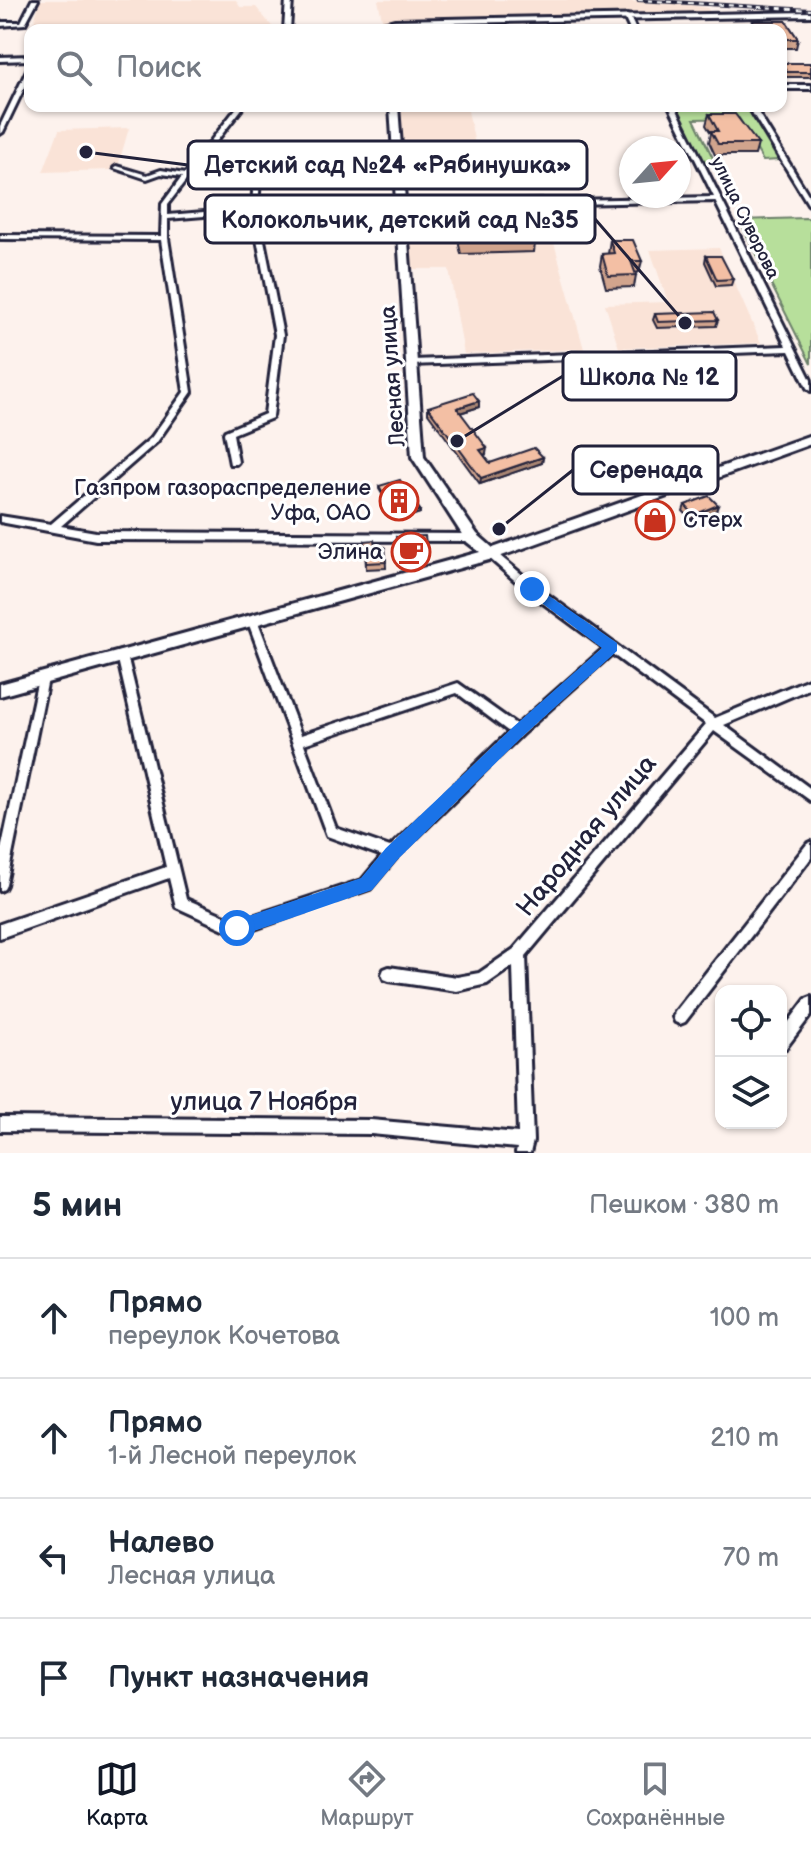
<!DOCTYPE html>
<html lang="ru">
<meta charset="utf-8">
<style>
:root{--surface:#fff;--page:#f2f2f3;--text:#1f2937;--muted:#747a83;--line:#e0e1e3;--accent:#111827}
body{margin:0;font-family:"Balsamiq Sans",sans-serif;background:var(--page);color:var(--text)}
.controls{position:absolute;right:24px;bottom:24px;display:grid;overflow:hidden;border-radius:16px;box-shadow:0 2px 6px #0004}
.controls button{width:72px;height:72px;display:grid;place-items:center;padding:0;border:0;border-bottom:2px solid var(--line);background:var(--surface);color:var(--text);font:40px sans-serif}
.compass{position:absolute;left:619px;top:136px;width:72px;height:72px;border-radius:50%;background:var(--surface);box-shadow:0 2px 6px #0004;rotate:63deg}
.stop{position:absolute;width:24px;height:24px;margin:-18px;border:6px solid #1a73e8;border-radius:50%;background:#fff}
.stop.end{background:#1a73e8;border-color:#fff;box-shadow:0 2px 8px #0008}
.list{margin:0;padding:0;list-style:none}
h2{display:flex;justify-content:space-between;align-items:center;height:104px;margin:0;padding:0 32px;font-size:34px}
h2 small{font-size:26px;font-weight:400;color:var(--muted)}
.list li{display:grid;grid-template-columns:52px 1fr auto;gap:24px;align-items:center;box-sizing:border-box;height:120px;padding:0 32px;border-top:2px solid var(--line)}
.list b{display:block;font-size:30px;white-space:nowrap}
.list p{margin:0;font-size:26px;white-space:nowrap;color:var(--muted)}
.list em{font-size:26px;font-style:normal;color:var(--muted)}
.icon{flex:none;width:44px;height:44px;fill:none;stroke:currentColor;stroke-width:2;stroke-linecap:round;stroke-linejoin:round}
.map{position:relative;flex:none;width:811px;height:1153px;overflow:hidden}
.search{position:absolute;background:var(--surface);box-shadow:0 2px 6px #0004;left:24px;right:24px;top:24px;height:88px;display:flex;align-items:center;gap:20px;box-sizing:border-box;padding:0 28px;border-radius:16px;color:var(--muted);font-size:30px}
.sheet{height:584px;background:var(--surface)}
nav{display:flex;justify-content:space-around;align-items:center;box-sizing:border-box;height:112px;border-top:2px solid var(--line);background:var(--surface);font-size:22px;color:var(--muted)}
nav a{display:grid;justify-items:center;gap:4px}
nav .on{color:var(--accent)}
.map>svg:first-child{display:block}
.built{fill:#fae3d7}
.green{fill:#b7df9b;stroke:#6c806b;stroke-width:2}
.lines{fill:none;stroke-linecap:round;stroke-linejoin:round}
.minor-casing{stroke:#22223b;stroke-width:6}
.major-casing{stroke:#22223b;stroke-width:6}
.minor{fill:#fff;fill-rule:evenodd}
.major{fill:#fff;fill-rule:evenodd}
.rail-casing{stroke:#22223b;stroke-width:4}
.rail{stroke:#fff;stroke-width:2;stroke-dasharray:5;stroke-linecap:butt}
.wall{fill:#d1a48d;stroke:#22223b;stroke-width:2}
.shaded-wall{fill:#aa8673;stroke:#22223b;stroke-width:2}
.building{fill:#f3bfa4;stroke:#22223b;stroke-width:2}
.route{fill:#1a73e8}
.labels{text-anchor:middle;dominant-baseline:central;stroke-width:6;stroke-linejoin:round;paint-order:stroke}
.far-street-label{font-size:18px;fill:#22223b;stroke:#fff}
.street-label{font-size:22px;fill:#22223b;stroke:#fff}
.poi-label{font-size:22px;fill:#22223b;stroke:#fff;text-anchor:end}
.near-street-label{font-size:26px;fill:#22223b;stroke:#fff}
.leader{fill:none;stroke:#22223b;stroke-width:3}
.callout-dot{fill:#22223b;stroke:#fff;stroke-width:3}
.callout{fill:#fff;stroke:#22223b;stroke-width:3}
.callout-label{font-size:24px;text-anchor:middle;font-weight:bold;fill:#22223b}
</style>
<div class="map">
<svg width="811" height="1153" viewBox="0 0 811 1153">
<rect width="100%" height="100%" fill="#fdf2ed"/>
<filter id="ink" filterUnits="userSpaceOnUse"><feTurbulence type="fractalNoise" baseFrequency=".0125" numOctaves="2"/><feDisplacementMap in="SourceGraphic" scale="16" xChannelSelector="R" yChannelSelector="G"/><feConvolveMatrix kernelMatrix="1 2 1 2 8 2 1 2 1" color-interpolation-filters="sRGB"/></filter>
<g filter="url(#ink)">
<g class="built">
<polygon points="40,0 236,0 240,7 256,7 275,30 32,30"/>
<polygon points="378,0 611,0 690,5 707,8 711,13 389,20 382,19"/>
<polygon points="400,106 467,106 482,178 405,183"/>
<polygon points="129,128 118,166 111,170 43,172 59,130"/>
<polygon points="545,211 584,349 464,354 449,269 412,269 407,214"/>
<polygon points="719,248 761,343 619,348 605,304 668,302 650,250"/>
</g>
<g class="green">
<polygon points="675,106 746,106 778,160 763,161 739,118 694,119 715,162 702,162"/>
<polygon points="807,218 811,220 811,364 739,220"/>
</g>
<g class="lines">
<g class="minor-casing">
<g id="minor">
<polygon points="32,0 38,0 25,24 0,26 0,22 21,22"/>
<polygon points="286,0 292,0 290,30 284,30"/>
<polygon points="627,15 630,17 636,30 630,30 624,17"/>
<polygon points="30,68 30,76 3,132 0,134 0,126 27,70"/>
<rect x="781" y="85" width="30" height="4"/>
<polygon points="238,106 244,106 168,204 168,215 252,208 255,160 258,158 261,160 258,210 283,335 273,416 272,418 233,434 238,462 236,464 230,464 224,433 225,431 265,414 275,335 252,212 168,219 168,238 192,392 157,442 61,526 96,532 472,534 475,535 477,538 475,541 96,540 0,522 0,516 51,524 151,438 184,392 161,240 0,239 0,235 161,236 162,204 182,177 161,174 147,179 114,168 117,166 147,175 161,170 185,174"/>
<polygon points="669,106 675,106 811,380 811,391 807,388 789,351 410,365 409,363 413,360 786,346 715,201 328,209 325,207 328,205 714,197"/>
<polygon points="748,106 754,106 811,199 811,206 808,204"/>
<path d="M491,550L494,551L536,586L715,718L811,678V688L724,725L811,789V801L714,731L526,956L533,1141L530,1153H516L517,1148L371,1134L0,1131V1117L371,1120L518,1133L513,966L487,984L457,991L389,981L384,979L382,974L384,969L389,967L457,977L479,973L514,949L706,724L612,654L521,735L396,858L370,889L237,935L176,907L169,878L0,938V924L166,867L117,655L118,652L122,651L126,652L127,655L186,899L237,921L362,880L382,856L327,836L248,622L249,619H257L258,622L301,735L458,683L517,725L604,648L528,592L488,557L486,554ZM457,693L509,732L390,847L336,828L304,744Z"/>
<polygon points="43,674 47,676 48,679 6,885 4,889 0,891 0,855 38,679 39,676"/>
<polygon points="811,842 811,858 685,1022 680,1024 675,1022 673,1017 675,1012 807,844"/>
<polygon points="811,997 811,1015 786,1048 781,1050 781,1032 806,999"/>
</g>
</g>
<g class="major-casing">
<g id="major">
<polygon points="811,12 811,16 396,24 390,26 390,30 382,30 383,23 395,20"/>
<polygon points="30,56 30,60 0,61 0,57"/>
<polygon points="390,106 398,106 424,457 477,534 493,548 811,435 811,444 496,558 0,696 0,684 480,552 467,542 412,457"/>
</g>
</g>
<use href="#minor" class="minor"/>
<use href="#major" class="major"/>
<g class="rail-casing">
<polyline id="rail" points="638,0 811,10"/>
</g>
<use href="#rail" class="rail"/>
</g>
<g class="wall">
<polygon points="752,21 786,21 798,39 796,48 781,48 781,30 750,30"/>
<polygon points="781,63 811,63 811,77 785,77 781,71"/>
<polygon points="709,114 758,144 755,155 715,155 709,142 711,133 706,125"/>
<polygon points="460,228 536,235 534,252 461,254 459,245"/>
<polygon points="610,240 642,261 639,272 635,273 636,275 634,287 606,288 600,266 602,254 608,254"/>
<polygon points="706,256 733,279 731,285 716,286 705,262"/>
<polygon points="655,314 718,320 716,326 657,328 653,320"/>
<polygon points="428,407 479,407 460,413 486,454 484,455 490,463 543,457 542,463 480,484 428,413"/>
<polygon points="379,486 420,510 420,513 398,520 379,489"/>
<polygon points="685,505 718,505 716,511 692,520 683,511"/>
<polygon points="396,537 427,550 426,558 397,559"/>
<polygon points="365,541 375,548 385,547 386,568 366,569"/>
</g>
<g class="shaded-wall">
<polygon points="479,401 479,407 456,414 457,408"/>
<polygon points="487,448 486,454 480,456 480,450"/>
<polygon points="543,457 542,463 480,484 481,478"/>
<polygon points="718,505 716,511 692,520 694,515"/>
<polygon points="420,510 420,513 398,520 398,517"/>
</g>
<g class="building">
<polygon points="752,21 786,21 798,39 781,39 781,30 758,30"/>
<polygon points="781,63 811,63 811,72 787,72"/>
<polygon points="709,114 735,114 758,144 718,144 711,131 718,131"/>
<polygon points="610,240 633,240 642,261 631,261 636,275 608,276 602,254 614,253"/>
<polygon points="706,256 721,256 733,279 717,280"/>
<polygon points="714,312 718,320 658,322 655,314"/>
<polygon points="473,393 479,401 457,408 487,448 480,450 490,463 534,448 543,457 481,478 428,407"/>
<polygon points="400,480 420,510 398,517 379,486"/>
<polygon points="709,496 718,505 694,515 685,505"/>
<polygon points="425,536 427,550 397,551 396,537"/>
<polygon points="374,540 375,548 385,547 386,562 366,563 365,541"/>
</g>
</g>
<polygon class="route" points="532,584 617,643 617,651 522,737 398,859 372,890 237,937 231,934 229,928 231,922 361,878 386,848 512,728 602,648 527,592 527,585"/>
<defs>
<g id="building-ring" transform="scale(2)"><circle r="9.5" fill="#fff" stroke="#c8321e" stroke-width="1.5"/><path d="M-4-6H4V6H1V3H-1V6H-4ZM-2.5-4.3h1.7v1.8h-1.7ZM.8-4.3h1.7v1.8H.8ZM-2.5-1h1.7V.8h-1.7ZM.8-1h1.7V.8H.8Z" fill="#c8321e"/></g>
<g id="shop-ring" transform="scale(2)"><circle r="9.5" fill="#fff" stroke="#c8321e" stroke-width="1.5"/><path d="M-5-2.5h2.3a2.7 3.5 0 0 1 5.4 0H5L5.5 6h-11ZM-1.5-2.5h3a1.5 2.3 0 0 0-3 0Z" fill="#c8321e"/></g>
<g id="cafe-ring" transform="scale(2)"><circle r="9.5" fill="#fff" stroke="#c8321e" stroke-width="1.5"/><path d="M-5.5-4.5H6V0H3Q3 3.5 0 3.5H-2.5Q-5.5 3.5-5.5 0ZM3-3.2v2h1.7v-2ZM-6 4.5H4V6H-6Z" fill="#c8321e"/></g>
</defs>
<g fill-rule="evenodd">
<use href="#building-ring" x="399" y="501"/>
<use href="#shop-ring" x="655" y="520"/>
<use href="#cafe-ring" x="411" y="552"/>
</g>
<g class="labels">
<g class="far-street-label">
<text transform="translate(745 218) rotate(64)">улица Суворова</text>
</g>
<g class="street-label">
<text transform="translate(393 376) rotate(-94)">Лесная улица</text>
</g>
<g class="poi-label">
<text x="371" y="488">Газпром газораспределение<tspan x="371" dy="25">Уфа, ОАО</tspan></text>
<text x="683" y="520" text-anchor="start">Стерх</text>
<text x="383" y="552">Элина</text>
</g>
<g class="near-street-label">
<text transform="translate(587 836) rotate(-50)">Народная улица</text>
<text x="264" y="1102">улица 7 Ноября</text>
</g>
</g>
<path class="leader" d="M86 152L188 165M685 323L595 219M457 441L563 376M499 529L573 470"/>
<g class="callout-dot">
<circle cx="86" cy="152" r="8"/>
<circle cx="685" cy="323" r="8"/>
<circle cx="457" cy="441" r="8"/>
<circle cx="499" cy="529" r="8"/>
</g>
<g class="callout">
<rect x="188" y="141" width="399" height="48" rx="8"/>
<rect x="205" y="195" width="390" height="48" rx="8"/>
<rect x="563" y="352" width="173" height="48" rx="8"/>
<rect x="573" y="446" width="145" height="48" rx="8"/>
</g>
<g class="callout-label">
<text x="388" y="173">Детский сад №24 «Рябинушка»</text>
<text x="400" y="228">Колокольчик, детский сад №35</text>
<text x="649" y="385">Школа № 12</text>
<text x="646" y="478">Серенада</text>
</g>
</svg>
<div class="controls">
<button><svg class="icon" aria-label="locate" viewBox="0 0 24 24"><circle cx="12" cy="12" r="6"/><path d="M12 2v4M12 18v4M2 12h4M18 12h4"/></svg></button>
<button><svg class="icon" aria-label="layers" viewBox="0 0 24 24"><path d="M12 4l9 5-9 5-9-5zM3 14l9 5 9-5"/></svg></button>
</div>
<svg class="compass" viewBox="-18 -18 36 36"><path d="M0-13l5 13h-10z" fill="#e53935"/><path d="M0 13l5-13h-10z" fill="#747a83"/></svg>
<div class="stop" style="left:237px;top:928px"></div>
<div class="stop end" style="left:532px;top:589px"></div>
<div class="search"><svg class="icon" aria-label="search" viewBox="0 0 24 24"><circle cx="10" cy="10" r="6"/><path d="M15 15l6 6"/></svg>Поиск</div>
</div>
<section class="sheet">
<h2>5 мин<small>Пешком · 380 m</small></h2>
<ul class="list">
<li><svg class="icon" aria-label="ahead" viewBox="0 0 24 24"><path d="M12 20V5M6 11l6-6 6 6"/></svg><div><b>Прямо</b><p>переулок Кочетова</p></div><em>100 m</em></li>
<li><svg class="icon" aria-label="ahead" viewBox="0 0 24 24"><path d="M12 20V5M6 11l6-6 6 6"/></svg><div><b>Прямо</b><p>1-й Лесной переулок</p></div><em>210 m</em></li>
<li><svg class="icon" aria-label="left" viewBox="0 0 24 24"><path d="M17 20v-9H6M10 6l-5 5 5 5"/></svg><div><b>Налево</b><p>Лесная улица</p></div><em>70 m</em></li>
<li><svg class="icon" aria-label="arrive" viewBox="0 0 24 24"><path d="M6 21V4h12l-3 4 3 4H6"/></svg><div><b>Пункт назначения</b></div></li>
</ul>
</section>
<nav>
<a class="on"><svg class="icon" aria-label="map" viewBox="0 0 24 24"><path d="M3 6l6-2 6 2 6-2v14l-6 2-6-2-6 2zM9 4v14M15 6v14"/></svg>Карта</a>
<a><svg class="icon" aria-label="directions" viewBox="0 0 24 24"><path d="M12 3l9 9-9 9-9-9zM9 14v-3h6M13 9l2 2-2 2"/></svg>Маршрут</a>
<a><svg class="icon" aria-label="saved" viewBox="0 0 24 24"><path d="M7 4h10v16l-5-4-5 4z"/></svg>Сохранённые</a>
</nav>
